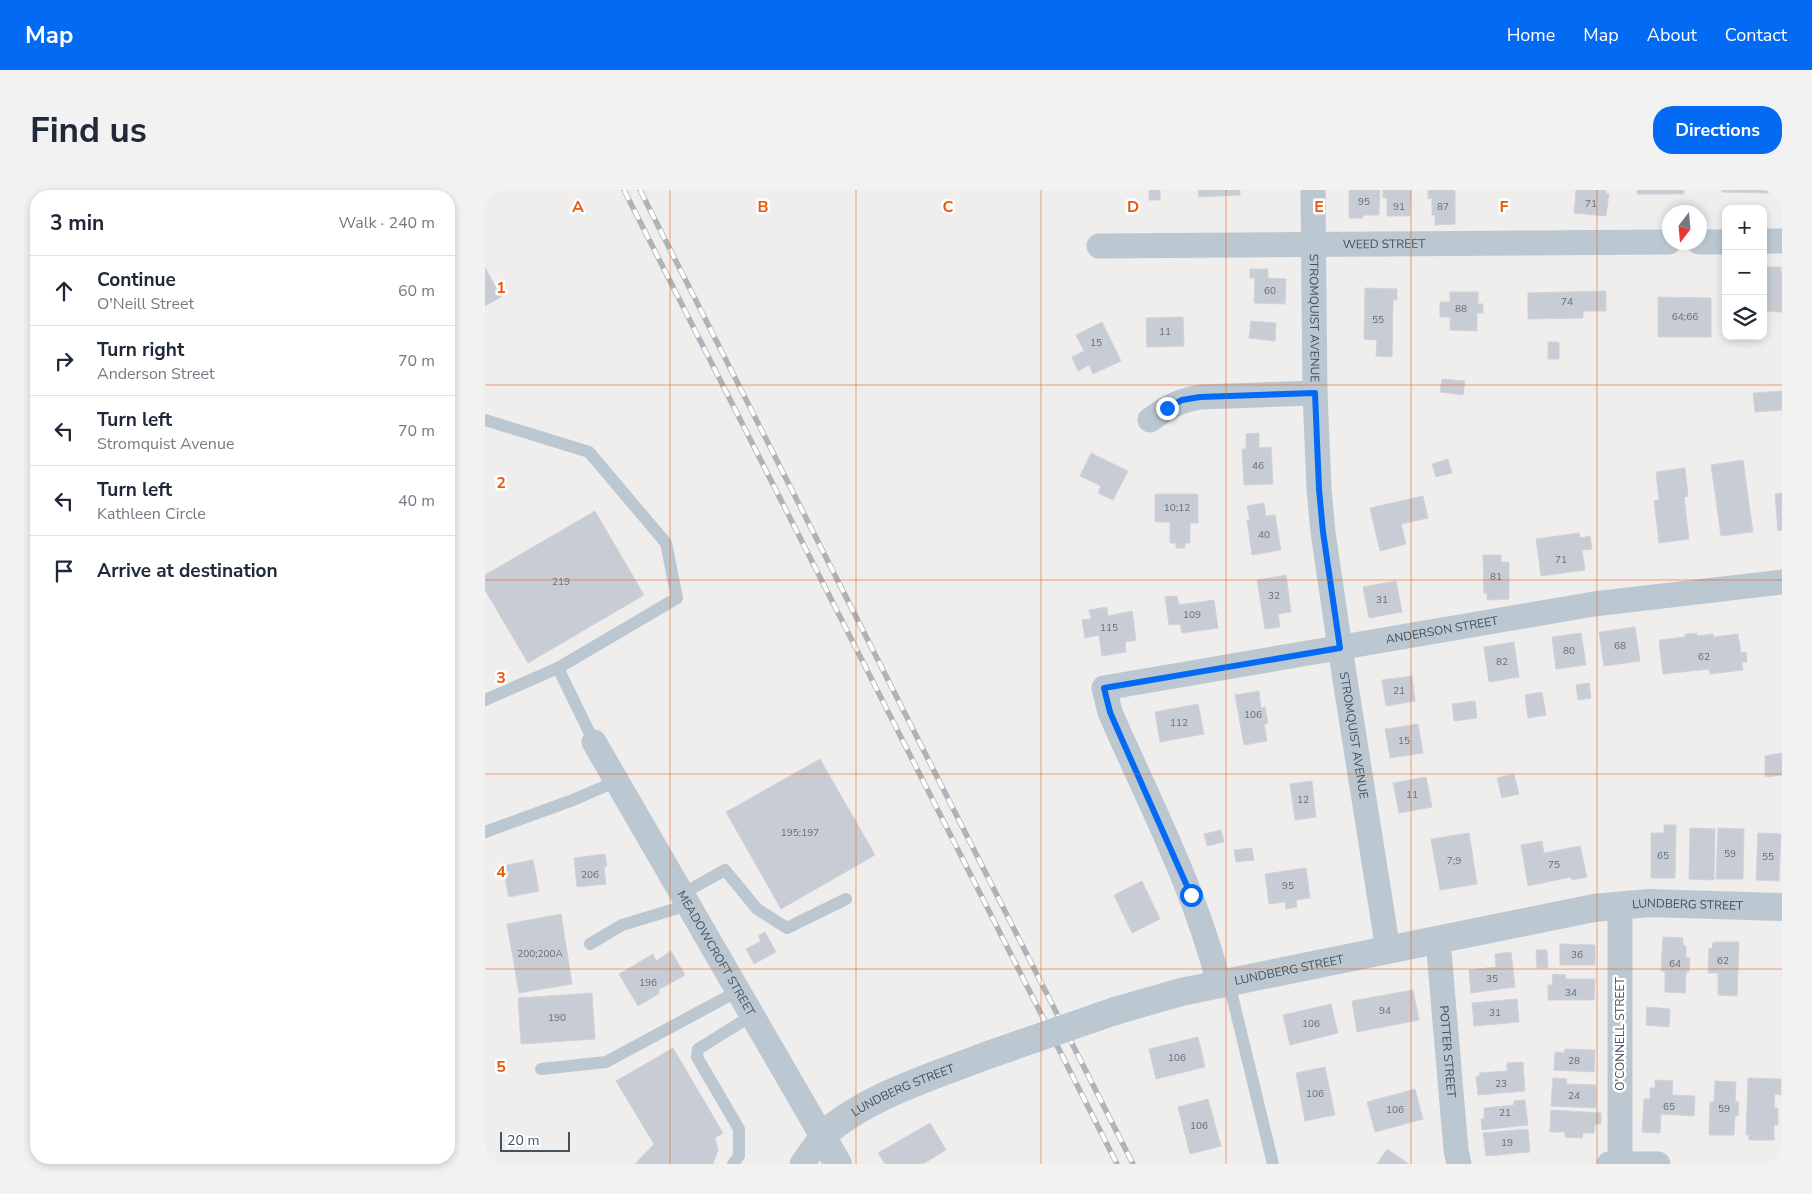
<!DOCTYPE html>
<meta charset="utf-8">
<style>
:root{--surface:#fff;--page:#f2f2f3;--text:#1f2937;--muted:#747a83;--line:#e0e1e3;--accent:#036af4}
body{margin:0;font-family:"Nunito Sans",sans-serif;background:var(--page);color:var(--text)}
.controls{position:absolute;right:15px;top:15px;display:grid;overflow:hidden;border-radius:10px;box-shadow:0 2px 8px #0003}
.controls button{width:45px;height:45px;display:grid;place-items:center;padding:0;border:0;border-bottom:1px solid var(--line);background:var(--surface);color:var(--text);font:25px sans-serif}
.compass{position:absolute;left:1177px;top:15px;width:45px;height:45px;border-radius:50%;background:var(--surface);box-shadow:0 2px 8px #0003;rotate:196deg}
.scale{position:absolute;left:15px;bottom:12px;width:70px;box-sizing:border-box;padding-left:5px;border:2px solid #43505d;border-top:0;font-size:14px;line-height:18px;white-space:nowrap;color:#43505d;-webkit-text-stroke:4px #fff;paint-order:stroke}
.stop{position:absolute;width:15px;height:15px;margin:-11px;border:4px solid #036af4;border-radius:50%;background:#fff}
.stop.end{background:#036af4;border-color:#fff;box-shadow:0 1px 5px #0008}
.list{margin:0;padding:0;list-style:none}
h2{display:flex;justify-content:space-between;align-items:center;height:65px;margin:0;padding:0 20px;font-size:21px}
h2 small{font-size:16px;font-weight:400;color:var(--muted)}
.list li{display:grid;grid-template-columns:32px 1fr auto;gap:15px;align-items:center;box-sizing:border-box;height:70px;padding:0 20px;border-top:1px solid var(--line)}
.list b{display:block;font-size:19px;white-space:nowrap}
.list p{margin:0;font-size:16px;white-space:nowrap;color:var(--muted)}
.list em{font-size:16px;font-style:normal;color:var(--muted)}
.icon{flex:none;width:28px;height:28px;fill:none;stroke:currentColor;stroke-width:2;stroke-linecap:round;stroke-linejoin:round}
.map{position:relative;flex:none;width:1297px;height:974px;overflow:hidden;border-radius:20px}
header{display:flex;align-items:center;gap:30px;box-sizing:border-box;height:70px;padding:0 25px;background:var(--accent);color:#fff}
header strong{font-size:24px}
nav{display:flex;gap:28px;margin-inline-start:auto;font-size:18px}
.intro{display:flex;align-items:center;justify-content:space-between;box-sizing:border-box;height:120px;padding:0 30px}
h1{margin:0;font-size:35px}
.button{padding:12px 22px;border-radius:20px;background:var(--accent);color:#fff;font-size:18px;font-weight:700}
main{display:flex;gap:30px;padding:0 30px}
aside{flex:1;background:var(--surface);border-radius:20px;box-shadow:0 2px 8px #0003}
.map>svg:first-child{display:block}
.building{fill:#c8ccd4;stroke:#d0d3da}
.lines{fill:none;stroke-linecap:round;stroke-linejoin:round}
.service{stroke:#bbc8d1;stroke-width:12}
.minor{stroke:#bbc8d1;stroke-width:25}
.tertiary{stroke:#bbc8d1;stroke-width:28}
.rail-casing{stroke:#aeb2b9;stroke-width:5.5}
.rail{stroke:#fff;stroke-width:4;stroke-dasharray:11;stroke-linecap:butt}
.tertiary-bridge{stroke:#bbc8d1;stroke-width:28}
.route{stroke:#036af4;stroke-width:6}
.grid{fill:none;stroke:#e8590c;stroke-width:1;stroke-opacity:0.55}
.labels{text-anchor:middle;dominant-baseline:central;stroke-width:5;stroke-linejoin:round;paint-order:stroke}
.number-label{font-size:10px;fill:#646f7b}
.street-label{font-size:12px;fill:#43505d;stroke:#fff}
.grid-label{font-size:16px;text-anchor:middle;font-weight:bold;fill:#e8590c;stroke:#fff;stroke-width:5;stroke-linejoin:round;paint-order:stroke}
</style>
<header>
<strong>Map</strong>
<nav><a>Home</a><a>Map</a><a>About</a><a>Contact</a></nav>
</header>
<div class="intro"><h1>Find us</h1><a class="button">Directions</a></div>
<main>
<aside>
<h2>3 min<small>Walk · 240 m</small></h2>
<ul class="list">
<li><svg class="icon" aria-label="ahead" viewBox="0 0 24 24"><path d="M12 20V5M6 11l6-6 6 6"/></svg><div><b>Continue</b><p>O'Neill Street</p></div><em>60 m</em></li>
<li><svg class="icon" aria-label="right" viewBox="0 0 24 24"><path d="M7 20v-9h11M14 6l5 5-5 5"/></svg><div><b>Turn right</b><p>Anderson Street</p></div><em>70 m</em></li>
<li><svg class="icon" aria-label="left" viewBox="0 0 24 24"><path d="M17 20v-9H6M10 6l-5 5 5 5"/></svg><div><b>Turn left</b><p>Stromquist Avenue</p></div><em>70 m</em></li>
<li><svg class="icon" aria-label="left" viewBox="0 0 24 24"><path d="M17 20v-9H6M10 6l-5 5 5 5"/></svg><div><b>Turn left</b><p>Kathleen Circle</p></div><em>40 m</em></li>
<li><svg class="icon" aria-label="arrive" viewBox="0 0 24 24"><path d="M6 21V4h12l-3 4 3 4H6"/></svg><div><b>Arrive at destination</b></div></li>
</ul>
</aside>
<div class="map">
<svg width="1297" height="974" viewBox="0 0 1297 974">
<rect width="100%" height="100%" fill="#f0eded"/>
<g class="building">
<rect x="664" y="0" width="11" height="10"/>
<polygon points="713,0 755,0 755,5 714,7"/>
<polygon points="864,0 895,0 894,25 878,25 878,28 864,28"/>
<polygon points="898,0 926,0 925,26 902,26 902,8 898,8"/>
<polygon points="943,0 970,0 970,34 950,35 950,25 947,25 947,8 943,9"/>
<polygon points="1091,0 1121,0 1121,4 1124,4 1121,26 1089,23"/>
<rect x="1152" y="0" width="47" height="4"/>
<polygon points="1237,0 1283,0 1283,3 1237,2"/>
<polygon points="0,77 16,107 0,116"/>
<polygon points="1278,77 1296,77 1296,81 1297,81 1297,122 1278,121"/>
<polygon points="765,79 783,79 783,88 801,89 800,114 769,113 770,88 765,88"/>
<polygon points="880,98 912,99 912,110 908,110 907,167 891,166 892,150 879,149"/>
<polygon points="1121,101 1121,121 1098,121 1098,128 1043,129 1043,103"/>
<polygon points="965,102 993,102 993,114 998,114 998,123 992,123 992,141 965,140 965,127 955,127 955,112 965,112"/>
<polygon points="1173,107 1226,108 1226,147 1173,147"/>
<polygon points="698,127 699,156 662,157 661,128"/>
<polygon points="766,131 791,133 790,151 764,148"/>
<polygon points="617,132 636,171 608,184 604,175 593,181 587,167 599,161 591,145"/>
<rect x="1063" y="152" width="11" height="17"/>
<polygon points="957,189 980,191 978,205 955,202"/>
<polygon points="1297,201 1297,220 1270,222 1268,203"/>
<polygon points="774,243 774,258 786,257 788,294 759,295 757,259 761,259 761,244"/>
<polygon points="606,263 643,281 628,310 613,303 616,296 595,286"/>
<polygon points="963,269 967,283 951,287 947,274"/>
<polygon points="1258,270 1268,342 1236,346 1226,275"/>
<polygon points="1200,278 1203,306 1199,307 1204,349 1174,353 1169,311 1174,310 1171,282"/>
<polygon points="1297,303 1297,340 1293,341 1290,304"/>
<polygon points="670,304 713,304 713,333 705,333 705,353 700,353 700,358 691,358 691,353 685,353 685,332 670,332"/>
<polygon points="938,306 943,328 916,334 921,354 895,361 885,318"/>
<polygon points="779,313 781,326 790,325 796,360 767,365 762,330 765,330 762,316"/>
<polygon points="110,321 159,405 43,473 0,400 0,385"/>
<polygon points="1094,343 1095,348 1105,346 1107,359 1097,360 1100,380 1056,386 1051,349"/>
<polygon points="998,365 1016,365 1016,372 1024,372 1024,409 1002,410 1002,403 999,403"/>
<polygon points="801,385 806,422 793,424 795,437 780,439 772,390"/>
<polygon points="911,391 917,422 884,428 878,397"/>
<polygon points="692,406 694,415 729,410 733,438 697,443 695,434 684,435 680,407"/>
<polygon points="622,417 623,426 647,421 651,450 640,452 641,462 617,466 614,445 600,448 597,430 606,429 604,420"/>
<polygon points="1150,437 1155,471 1119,476 1114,442"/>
<polygon points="1096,443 1101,475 1071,479 1067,447"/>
<polygon points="1212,443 1212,446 1228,444 1229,447 1253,444 1256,463 1261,462 1262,472 1257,472 1258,480 1225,484 1224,479 1178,484 1174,450 1200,447 1200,444"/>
<polygon points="1029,452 1034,487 1004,492 999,457"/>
<polygon points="927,486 930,511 901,516 897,490"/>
<polygon points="1104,493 1106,508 1093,510 1091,495"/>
<polygon points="774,501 776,518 780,517 783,533 779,534 782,551 759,555 750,505"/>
<polygon points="1057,502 1061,525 1043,528 1040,505"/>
<polygon points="990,511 992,528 969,531 967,514"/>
<polygon points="713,514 719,544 675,552 670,522"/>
<polygon points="933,534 938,563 905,568 900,539"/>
<polygon points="1297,563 1297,585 1280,587 1280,566"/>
<polygon points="335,569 390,665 296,719 241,622"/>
<polygon points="1029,584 1034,604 1017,608 1012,588"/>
<polygon points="941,587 947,617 914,623 908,593"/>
<polygon points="827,591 831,627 810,630 805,594"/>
<polygon points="1179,635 1191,635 1190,688 1166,688 1166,643 1179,643"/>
<polygon points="1205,638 1230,639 1229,690 1204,689"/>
<polygon points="1233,638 1259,639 1258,689 1231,689"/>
<polygon points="736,640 739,652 722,656 719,644"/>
<polygon points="984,643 992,694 955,700 946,649"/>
<polygon points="1273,643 1296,644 1294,691 1271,690"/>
<polygon points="1057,651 1059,663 1095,656 1102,687 1087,690 1086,687 1043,696 1036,655"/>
<polygon points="767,658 769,670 751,672 749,660"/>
<polygon points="120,664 122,676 119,676 121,694 92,697 89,668"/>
<polygon points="48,670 54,701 24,707 17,676"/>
<polygon points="821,678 825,708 811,710 812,717 801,719 800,712 784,714 780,684"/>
<polygon points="657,691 675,729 647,743 629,705"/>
<polygon points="76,724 87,794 34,803 22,734"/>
<polygon points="280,742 291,762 269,774 261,759 276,751 273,746"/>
<polygon points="1178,747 1198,748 1198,755 1201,756 1201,767 1205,768 1204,782 1201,782 1200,803 1180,802 1180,781 1176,781"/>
<polygon points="1228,752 1254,752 1252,806 1233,805 1233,783 1223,783 1224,758 1227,759"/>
<polygon points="1075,754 1110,755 1110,775 1075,775"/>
<polygon points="1051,760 1062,760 1063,778 1052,778"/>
<polygon points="186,761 200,785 173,800 175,803 153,816 134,784 168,764 171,771"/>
<polygon points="1026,762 1030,797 986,803 984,780 1011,777 1010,764"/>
<polygon points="1068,784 1081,785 1080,789 1110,789 1109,810 1063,810 1063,795 1067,795"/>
<polygon points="928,800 934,830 872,842 867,811"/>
<polygon points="107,803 110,849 36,854 33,808"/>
<polygon points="1032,809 1034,832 989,836 987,813"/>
<polygon points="846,814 853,843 805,855 798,825"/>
<polygon points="1162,817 1185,819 1184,837 1161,835"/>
<polygon points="713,847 720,877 671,889 664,859"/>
<polygon points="188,858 238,943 230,948 233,960 228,974 150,974 169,954 131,891"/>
<polygon points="1080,859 1110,860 1109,882 1069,880 1070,862 1079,863"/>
<polygon points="1038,872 1040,901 993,905 991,887 995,886 994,883 1022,881 1022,873"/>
<polygon points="840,877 850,925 820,931 811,883"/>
<polygon points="1068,888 1082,889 1081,894 1111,895 1111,918 1066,916"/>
<polygon points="1263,888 1296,889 1296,905 1290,904 1289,918 1293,918 1293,935 1289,935 1289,950 1264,950 1264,945 1261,945"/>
<polygon points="1170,890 1188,891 1187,905 1210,906 1209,926 1176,924 1175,943 1157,942 1159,909 1165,909 1165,898 1170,898"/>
<polygon points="1230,891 1251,892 1250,912 1254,912 1253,926 1250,926 1249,945 1224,945 1225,912 1229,912"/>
<polygon points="930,899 938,929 890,942 882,912"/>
<polygon points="723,909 736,956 705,964 693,917"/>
<polygon points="1040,910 1043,935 997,940 996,929 999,929 999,918 1029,915 1029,911"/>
<polygon points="1066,920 1116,923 1116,934 1110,934 1109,943 1098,943 1097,948 1080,947 1080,942 1065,942"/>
<polygon points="445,933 461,960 438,974 400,974 393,963"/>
<polygon points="1043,939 1045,962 1001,966 998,943"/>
<polygon points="902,959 924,974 892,974"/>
</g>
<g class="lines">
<g class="service">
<polyline points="0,230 104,262 181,353 192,408 73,478"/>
<polyline points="0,510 73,478 109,552"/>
<polyline points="0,642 88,610 132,591"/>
<polyline points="197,704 240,680 272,719 302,738 361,709"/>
<polyline points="105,754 137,735 203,715"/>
<polyline points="744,793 788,974"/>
<polyline points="56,879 121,872 253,801"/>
<polyline points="248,974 254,966 254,939 212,867 213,859 268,825"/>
</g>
<g class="minor">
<path id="s1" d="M828,0L830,203L834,299L838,342L855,458L903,760"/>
<polyline points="1278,51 1297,51"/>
<polyline points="1214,52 1241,52"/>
<path id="s2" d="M614,56L1184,52"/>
<path d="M665,230C683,217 693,211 715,207L830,203"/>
<path id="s3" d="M109,552L337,946L317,974"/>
<polyline points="1135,715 1135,973"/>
<path id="s4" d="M953,750L971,960L974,974"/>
<path id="s5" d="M734,794C712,707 672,627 635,545L625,522L619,498L1109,414L1297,392"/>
<polyline points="1124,974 1173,974"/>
</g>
<g class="tertiary">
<path id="s6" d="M630,821L696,802L1109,718L1164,713L1297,717"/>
<path id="s7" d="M353,974L337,946C381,906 449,886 503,865"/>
</g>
<g class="rail-casing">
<g id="rail">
<polyline points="139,0 632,974"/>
<polyline points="155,0 648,974"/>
</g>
</g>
<use href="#rail" class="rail"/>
<polyline class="tertiary-bridge" points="503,865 630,821"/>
</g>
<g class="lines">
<polyline class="route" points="682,218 697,210 715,207 830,203 834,299 838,342 855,458 619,498 625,522 635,545 706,705"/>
</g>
<path class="grid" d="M185,0V974M371,0V974M556,0V974M741,0V974M926,0V974M1112,0V974M0,195H1297M0,390H1297M0,584H1297M0,779H1297"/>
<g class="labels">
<g class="number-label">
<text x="879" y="12">95</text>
<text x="1106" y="14">71</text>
<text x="914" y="17">91</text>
<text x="958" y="17">87</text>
<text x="785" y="101">60</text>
<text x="1082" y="112">74</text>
<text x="976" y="119">88</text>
<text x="1200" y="127">64;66</text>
<text x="893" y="130">55</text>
<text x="680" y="142">11</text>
<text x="611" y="153">15</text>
<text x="773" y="276">46</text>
<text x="692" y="318">10;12</text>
<text x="779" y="345">40</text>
<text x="1076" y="370">71</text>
<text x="1011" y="387">81</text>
<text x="76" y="392">219</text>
<text x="789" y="406">32</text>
<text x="897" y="410">31</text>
<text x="707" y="425">109</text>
<text x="624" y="438">115</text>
<text x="1135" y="456">68</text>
<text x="1084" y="461">80</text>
<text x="1219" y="467">62</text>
<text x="1017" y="472">82</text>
<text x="914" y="501">21</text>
<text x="768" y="525">106</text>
<text x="694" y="533">112</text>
<text x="919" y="551">15</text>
<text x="927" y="605">11</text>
<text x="818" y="610">12</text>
<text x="315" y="643">195;197</text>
<text x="1245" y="664">59</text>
<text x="1178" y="666">65</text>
<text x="1283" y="667">55</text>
<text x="969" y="671">7;9</text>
<text x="1069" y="675">75</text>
<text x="105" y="685">206</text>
<text x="803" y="696">95</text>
<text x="55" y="764">200;200A</text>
<text x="1092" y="765">36</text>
<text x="1238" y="771">62</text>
<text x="1190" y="774">64</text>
<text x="1007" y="789">35</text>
<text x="163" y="793">196</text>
<text x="1086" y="803">34</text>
<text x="900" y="821">94</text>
<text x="1010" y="823">31</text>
<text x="72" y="828">190</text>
<text x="826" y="834">106</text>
<text x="692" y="868">106</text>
<text x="1089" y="871">28</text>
<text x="1016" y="894">23</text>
<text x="830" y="904">106</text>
<text x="1089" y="906">24</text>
<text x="1184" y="917">65</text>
<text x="1239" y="919">59</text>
<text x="910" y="920">106</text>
<text x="1020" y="923">21</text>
<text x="714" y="936">106</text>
<text x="1022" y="953">19</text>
</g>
<g class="street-label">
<text stroke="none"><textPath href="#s2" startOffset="285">WEED STREET</textPath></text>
<text stroke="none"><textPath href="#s1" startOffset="128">STROMQUIST AVENUE</textPath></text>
<text stroke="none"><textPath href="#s5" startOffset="661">ANDERSON STREET</textPath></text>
<text stroke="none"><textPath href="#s1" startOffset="548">STROMQUIST AVENUE</textPath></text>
<text stroke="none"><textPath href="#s6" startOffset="584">LUNDBERG STREET</textPath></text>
<text stroke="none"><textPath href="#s3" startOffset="244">MEADOWCROFT STREET</textPath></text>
<text stroke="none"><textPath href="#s6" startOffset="179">LUNDBERG STREET</textPath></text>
<text transform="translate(1135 844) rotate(-90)">O'CONNELL STREET</text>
<text stroke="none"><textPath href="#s4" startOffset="112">POTTER STREET</textPath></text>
<text stroke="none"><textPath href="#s7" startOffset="126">LUNDBERG STREET</textPath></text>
</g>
</g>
<g class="grid-label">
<text x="93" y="22">A</text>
<text x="278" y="22">B</text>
<text x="463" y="22">C</text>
<text x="648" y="22">D</text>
<text x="834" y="22">E</text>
<text x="1019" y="22">F</text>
<text x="16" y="103">1</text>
<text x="16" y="298">2</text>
<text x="16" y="493">3</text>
<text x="16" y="687">4</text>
<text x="16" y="882">5</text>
</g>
</svg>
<div class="controls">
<button>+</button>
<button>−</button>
<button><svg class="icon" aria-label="layers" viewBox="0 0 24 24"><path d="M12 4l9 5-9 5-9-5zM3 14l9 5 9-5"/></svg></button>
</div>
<svg class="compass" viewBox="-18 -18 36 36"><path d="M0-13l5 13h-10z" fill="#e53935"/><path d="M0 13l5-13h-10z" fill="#747a83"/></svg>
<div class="scale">20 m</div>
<div class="stop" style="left:706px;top:705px"></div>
<div class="stop end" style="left:682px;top:218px"></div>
</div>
</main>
